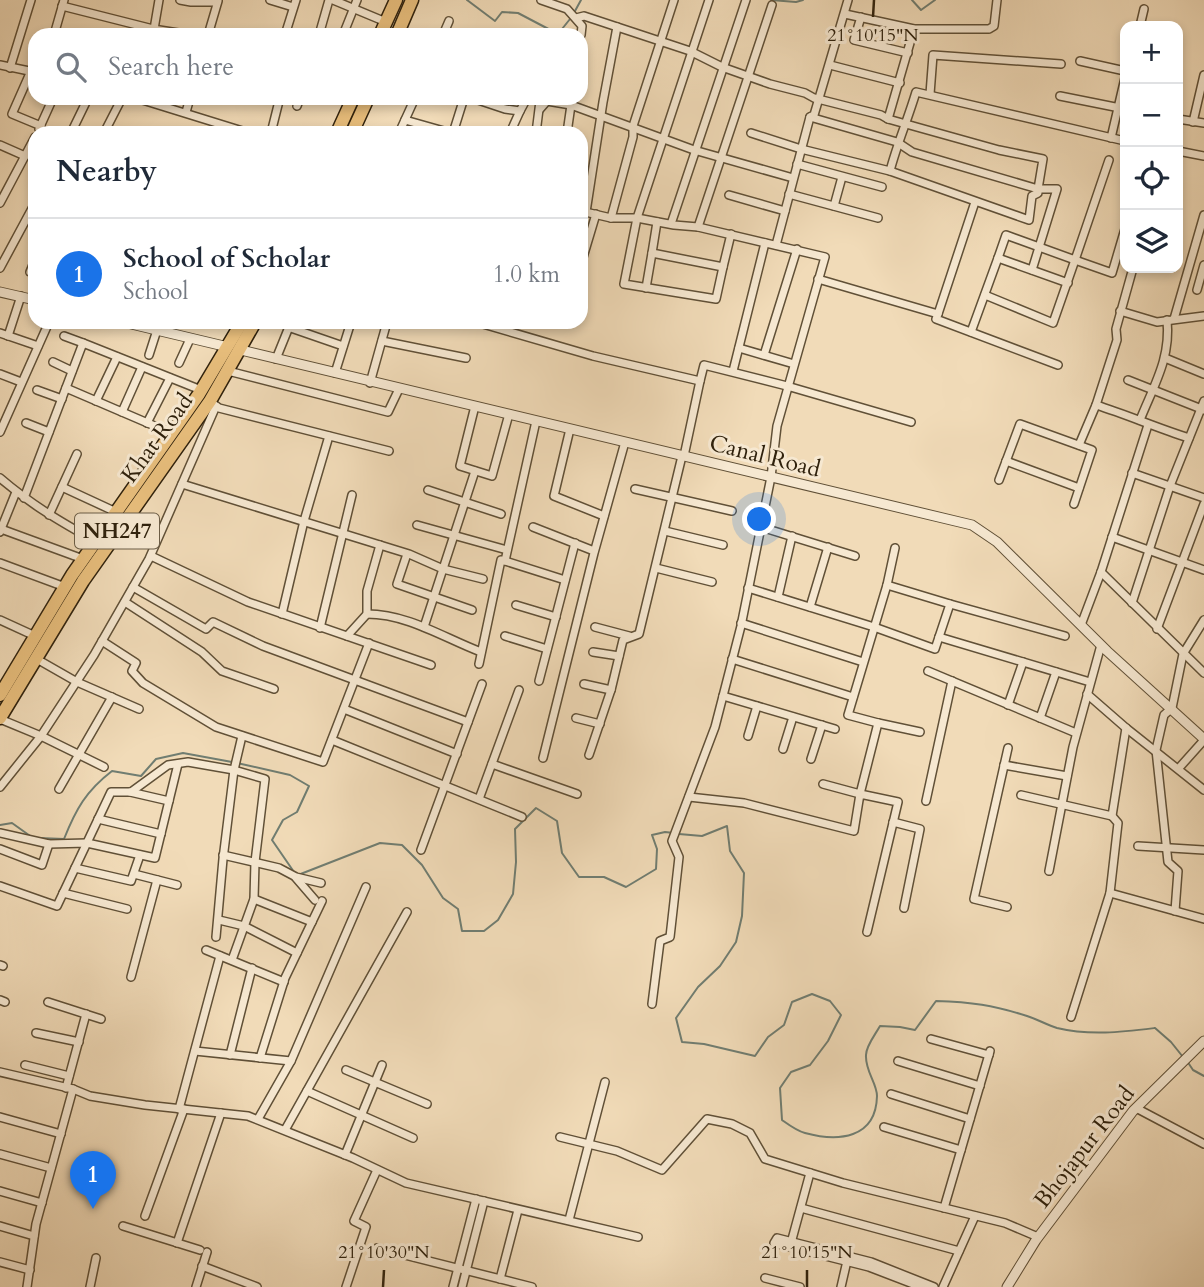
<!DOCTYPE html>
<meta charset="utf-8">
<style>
:root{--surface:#fff;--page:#f2f2f3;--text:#1f2937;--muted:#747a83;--line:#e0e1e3;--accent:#1a73e8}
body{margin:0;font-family:Cardo,serif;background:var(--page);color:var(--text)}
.controls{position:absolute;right:21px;top:21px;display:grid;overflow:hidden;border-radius:14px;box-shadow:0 4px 10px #0003}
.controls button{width:63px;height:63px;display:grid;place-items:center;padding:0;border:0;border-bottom:2px solid var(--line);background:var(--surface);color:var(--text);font:35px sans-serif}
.you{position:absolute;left:760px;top:520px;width:24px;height:24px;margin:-18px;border:5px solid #fff;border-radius:50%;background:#1a73e8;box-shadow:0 0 0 10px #1a73e833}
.badge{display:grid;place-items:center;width:46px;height:46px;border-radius:50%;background:var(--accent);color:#fff;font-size:23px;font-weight:700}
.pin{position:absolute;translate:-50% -58px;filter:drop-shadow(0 2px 4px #0008)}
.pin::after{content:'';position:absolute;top:37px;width:24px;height:21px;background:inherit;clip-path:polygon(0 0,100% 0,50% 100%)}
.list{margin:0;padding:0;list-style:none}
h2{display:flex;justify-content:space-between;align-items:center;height:91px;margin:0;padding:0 28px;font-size:30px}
h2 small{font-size:23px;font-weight:400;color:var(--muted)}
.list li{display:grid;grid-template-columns:46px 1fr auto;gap:21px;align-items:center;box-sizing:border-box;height:112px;padding:0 28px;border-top:2px solid var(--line)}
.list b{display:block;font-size:26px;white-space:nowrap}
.list p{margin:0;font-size:23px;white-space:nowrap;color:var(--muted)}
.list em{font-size:23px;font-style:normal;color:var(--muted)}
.icon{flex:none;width:38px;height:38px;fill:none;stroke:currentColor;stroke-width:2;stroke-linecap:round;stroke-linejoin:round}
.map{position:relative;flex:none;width:1204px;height:1287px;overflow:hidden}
.search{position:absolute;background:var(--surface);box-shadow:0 4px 10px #0003;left:28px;top:28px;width:560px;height:77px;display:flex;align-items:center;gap:18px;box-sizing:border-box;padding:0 24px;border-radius:21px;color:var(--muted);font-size:26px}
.panel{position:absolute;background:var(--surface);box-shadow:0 4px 10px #0003;left:28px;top:126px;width:560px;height:203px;border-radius:21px}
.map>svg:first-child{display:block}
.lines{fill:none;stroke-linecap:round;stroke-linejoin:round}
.stream{stroke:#707d71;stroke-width:2}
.minor-casing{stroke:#605037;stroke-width:10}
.tertiary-casing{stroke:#605037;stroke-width:11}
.trunk-casing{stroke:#2f210c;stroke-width:15}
.minor{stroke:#f6e8d1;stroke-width:7}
.tertiary{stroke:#f6e8d1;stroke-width:9}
.trunk{stroke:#e8be7c;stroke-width:12}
.ticks{fill:none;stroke:#2f210c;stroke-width:2.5}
.labels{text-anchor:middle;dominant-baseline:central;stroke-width:6;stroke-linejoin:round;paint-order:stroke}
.shield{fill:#f6e8d1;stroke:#6b5d47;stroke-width:2}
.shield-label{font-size:21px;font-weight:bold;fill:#2f210c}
.street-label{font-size:23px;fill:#2f210c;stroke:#f6e8d1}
.ticks-label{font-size:18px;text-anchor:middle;fill:#2f210c;stroke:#f6e8d1;stroke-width:6;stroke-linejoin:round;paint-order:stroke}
</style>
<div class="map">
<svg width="1204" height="1287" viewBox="0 0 1204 1287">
<rect width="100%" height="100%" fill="#f1dbb8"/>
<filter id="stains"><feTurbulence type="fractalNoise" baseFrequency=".00286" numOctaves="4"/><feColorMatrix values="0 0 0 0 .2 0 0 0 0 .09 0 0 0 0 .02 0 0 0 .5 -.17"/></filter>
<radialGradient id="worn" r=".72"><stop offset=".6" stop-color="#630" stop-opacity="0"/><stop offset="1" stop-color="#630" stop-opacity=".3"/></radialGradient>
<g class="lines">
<g class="stream">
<polyline points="467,0 495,21 502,12 518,13 558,34 570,19"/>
<polyline points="771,0 796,2 803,0"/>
<polyline points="912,0 921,10 935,0"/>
<polyline points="575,11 581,0"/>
<polyline points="237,763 290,775 309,786 297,812 283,820 272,840 294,872"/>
<polyline points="0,825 12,823 33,838"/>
<path d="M679,834L702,836L727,826L730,851L744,873L742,916L736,942L720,966L698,987L676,1018L682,1042L704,1044L755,1056L768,1037L784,1025L792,1002L812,994L830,1001L841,1015L828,1041L810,1065L791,1072L780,1088L782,1120C789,1125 797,1131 805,1133C838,1142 876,1139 877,1096C877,1083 865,1071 866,1055C866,1046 875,1035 880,1026L900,1027L915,1030L936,1001C971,1002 993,1005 1027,1016C1037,1019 1047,1025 1057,1028C1090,1036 1122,1032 1155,1028L1171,1042L1183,1057"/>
<path d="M39,838L64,839C76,809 86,791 112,771L141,776L156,759L183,753L232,762"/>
<polyline points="298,875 380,843 402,845 422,865 443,898 458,909 462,931 484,931 498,920 513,894 516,862 515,829 536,808 557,821 562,853 579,877 604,877 626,887 656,869 657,849 652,835 665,832 674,833"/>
<polyline points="1187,1061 1193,1070 1204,1076"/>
</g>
<g class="minor-casing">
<g id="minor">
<polyline points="180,0 191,2 217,2"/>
<polyline points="270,0 293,7"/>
<polyline points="333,0 386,22"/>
<polyline points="541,0 567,9 582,26 581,35"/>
<polyline points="709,0 637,218 624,284 716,299 723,267"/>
<polyline points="62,6 153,29 191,35"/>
<polyline points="845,14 914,29 989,29 994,26 997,0"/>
<polyline points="861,17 854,40 908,53"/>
<polyline points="576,18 584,16 690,51 722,67 770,84 805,93 814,98 881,115 888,119 914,29"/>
<polyline points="1140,26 1144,9"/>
<polyline points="54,35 64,0"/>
<polyline points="153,35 159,0"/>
<polyline points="208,35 218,1"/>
<polyline points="285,35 296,0"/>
<polyline points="319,35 329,0"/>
<polyline points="343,35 357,0"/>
<polyline points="443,35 449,21"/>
<polyline points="1080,61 1125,71"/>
<polyline points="0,65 34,72"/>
<polyline points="830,65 900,83"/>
<polyline points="10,68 31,0"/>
<polyline points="31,71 12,114 41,126"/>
<polyline points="930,94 933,55 1061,64"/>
<polyline points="1060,96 1125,109"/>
<polyline points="136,98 249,133"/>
<polyline points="265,98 279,101 271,133"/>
<polyline points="472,98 505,109 520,111 510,133"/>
<polyline points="572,98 571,105 694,150 793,178"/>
<polyline points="297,106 300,98"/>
<polyline points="540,109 547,101 571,105 567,133"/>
<polyline points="520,111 527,98"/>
<polyline points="186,112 190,98"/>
<polyline points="810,117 897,142 912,152 1038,189 1043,159 999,150 888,119"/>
<polyline points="1178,119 1204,123"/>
<polyline points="405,120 451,133"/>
<polyline points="1193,122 1204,75"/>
<polyline points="39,129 53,98"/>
<polyline points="71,133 88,98"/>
<polyline points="104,133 122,98"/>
<polyline points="399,133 415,98"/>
<polyline points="453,133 464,98"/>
<polyline points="536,133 540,101 538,98"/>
<path d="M751,133L801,149L890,171C897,144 908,119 916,92L1125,141"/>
<polyline points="1111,138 1125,78"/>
<polyline points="0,145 25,156"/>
<polyline points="1178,151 1204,156"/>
<polyline points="797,164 882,187"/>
<polyline points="890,171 1029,220 1032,196 1038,193 1038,189 1057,189 1032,270"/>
<polyline points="789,194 878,218"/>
<polyline points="729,195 785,211"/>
<polyline points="0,203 35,137"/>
<polyline points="834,206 842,177"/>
<polyline points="581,211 611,218 637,218 674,225 698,227 825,257 777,426 771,477 741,626 715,727 672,841 679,857 670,937 660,941 652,1004"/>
<polyline points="586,212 603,102 617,27"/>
<polyline points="611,218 633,137 633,126 674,0"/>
<polyline points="657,222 652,253 723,267 731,234"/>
<polyline points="671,224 746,0"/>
<polyline points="698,227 772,5"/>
<polyline points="776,245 810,117 814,115 848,0"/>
<polyline points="998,258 1006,235 1075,260 1109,160"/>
<polyline points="35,260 30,272 35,273"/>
<polyline points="581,264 596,214"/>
<polyline points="0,268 35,203"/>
<polyline points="818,279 938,314 975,202"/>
<polyline points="646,288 652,253"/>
<polyline points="1197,290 1204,265"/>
<polyline points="985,295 1053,323 1075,260 1112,273 1125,229"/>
<polyline points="1120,311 1157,322 1204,316"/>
<polyline points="938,314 936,319 1058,365"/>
<polyline points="1174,319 1204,215"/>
<polyline points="476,322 593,356 700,381 684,456"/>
<polyline points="288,327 343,346"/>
<polyline points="971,332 998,258 1068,283"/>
<polyline points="0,333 38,346"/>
<polyline points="8,336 21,296"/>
<polyline points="64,336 83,343"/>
<polyline points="382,341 466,358"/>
<polyline points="739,348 794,364"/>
<polyline points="149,355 157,330"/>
<polyline points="764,355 797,249"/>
<polyline points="1165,358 1204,374"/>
<polyline points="276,359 291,322"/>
<polyline points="53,362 72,371"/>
<polyline points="179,363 190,339"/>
<polyline points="228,371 388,412 399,389"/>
<polyline points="733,371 765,243"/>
<polyline points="335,373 351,322"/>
<polyline points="0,374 21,382"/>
<polyline points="1128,380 1204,410"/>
<polyline points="700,381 704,365 787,386 911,422"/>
<polyline points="370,383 387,322"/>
<polyline points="66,388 171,433"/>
<polyline points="37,390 62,399"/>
<polyline points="96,401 117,357"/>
<polyline points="213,404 219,408 389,451"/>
<path d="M1096,405C1128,415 1157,428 1189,438"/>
<polyline points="475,406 460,466 492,476 509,414"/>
<polyline points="122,412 142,367"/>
<path d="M1140,420C1154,385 1171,358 1167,320"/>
<polyline points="26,423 49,432"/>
<polyline points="147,423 170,378"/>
<polyline points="570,429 554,496 604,516"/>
<polyline points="0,432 49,322"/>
<polyline points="1079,445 1096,405 1117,340 1116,329 1133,268"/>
<polyline points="1006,461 1079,488"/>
<polyline points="1132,473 1204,498"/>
<path d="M0,478C30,504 61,522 95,541"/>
<polyline points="999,480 1020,424 1092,450 1074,504"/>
<polyline points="182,484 409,554 443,569 483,579"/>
<polyline points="62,487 116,512"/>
<polyline points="635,489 732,511"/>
<polyline points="428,490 501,514"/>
<polyline points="24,498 83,343 201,390"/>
<polyline points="49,515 77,454"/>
<polyline points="417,525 507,550"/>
<polyline points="533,527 594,551"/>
<polyline points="761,527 855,556"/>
<polyline points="1,529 16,492"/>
<polyline points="665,531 723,545"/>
<polyline points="0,532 1,529 83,559"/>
<polyline points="1112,537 1204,570"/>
<polyline points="407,554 397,584 472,610"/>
<polyline points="151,556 248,602 431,665"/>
<polyline points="505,561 565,580"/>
<polyline points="0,563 65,587"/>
<polyline points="656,568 712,582"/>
<polyline points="1101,572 1204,673"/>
<polyline points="133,587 206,629 213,622 263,646 468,722"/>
<polyline points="748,588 874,627 935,649 950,604 887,585"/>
<polyline points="778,597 792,536"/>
<polyline points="125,602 202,652 222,671 274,689"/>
<polyline points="1132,603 1170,486 1204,401"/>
<polyline points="950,604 1065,636"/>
<polyline points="516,605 556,617"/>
<polyline points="810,607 828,547"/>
<polyline points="282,614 304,521 329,436"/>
<path d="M367,614C408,614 444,638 481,652"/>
<polyline points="0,620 35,636"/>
<polyline points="741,623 863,662"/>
<polyline points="1081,625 1101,572 1148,425"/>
<polyline points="424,627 475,471"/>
<polyline points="595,627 629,636"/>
<polyline points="320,628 352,495"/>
<polyline points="1157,629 1204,504"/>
<polyline points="347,636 367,614 367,591 380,545"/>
<polyline points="505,636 547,649"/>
<polyline points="939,637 1090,682"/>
<polyline points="102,641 136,663 132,671 143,683 216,727 323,762 369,643"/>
<polyline points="593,652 619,656"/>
<polyline points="35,658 77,682 139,709"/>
<polyline points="732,659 853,697"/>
<polyline points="479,664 501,560 505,561 536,421"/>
<polyline points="928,671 1076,733"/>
<polyline points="539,681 575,543"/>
<polyline points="584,684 611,690"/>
<polyline points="1087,694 1126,728 1204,790"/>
<polyline points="723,696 835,729"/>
<polyline points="1008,705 1023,662"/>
<polyline points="344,709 457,754"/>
<polyline points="576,718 600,724"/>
<polyline points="1040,718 1056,672"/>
<polyline points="0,719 41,736 104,767"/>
<polyline points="878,723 920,732"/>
<polyline points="748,736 757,706"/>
<polyline points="332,740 522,817"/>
<polyline points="783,749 793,717"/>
<polyline points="589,755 611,690 623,640 639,634 682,456"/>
<polyline points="543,758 594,553 625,442"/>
<polyline points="811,759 822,725"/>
<polyline points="492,764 577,794"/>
<polyline points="1004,765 1067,776"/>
<polyline points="1179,768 1204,740"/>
<polyline points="823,784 860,794 878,723 848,715 887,585 895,548"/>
<polyline points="0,787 41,736 94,655 149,559 216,406"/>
<polyline points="59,789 112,697"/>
<polyline points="130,792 169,801"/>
<polyline points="1021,795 1112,816"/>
<polyline points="689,797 744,803 854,831 860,794 898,802 867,932"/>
<polyline points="479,799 519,690"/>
<polyline points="926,801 952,681"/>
<polyline points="98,819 161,834"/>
<polyline points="893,822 920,829 904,908"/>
<polyline points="0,833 49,844 87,843 155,858 178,764"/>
<polyline points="1138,846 1204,850"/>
<polyline points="0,849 42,865 49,844"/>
<polyline points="421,850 482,684"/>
<polyline points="223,855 279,868 296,877 321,883"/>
<polyline points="75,868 131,881 140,855"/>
<polyline points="1049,871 1073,747 1101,645"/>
<polyline points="134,874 177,885"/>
<polyline points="296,878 315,900"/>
<polyline points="0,886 57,906 111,792 131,792 168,765 188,762 234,770 265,779 255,862 254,899 232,960"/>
<polyline points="63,893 127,909"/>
<polyline points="1110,893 1204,919"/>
<polyline points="254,899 312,922"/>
<polyline points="1007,907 974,899 1008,748"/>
<polyline points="1175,911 1178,871 1168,862 1156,750 1164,715 1172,708 1183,654 1204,620"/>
<polyline points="219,920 244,926 297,953"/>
<polyline points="216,937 223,859 234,770 242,736"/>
<polyline points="206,950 284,982"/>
<polyline points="0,965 3,966"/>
<polyline points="131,977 157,880"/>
<polyline points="0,1000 5,1002"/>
<polyline points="48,1002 101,1019"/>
<polyline points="1071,1017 1110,893 1118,823 1112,816 1126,728"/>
<polyline points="36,1033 79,1042"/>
<polyline points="931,1039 989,1055"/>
<polyline points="195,1051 291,1061"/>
<polyline points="230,1055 252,968"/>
<polyline points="260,1058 285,978 322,901"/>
<polyline points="898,1061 980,1086"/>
<polyline points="25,1065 69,1076"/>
<polyline points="346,1070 427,1104"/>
<polyline points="0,1072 73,1089 90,1096 145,1105 248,1116 353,1158 406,1183 638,1237"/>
<polyline points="66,1088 86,1014"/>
<polyline points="307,1091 413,1138"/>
<polyline points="891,1094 970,1119"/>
<polyline points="1136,1108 1204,1144"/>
<polyline points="179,1109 220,956"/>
<polyline points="0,1117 61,1134"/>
<polyline points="258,1119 291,1061 366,887"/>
<polyline points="884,1127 961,1150"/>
<polyline points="285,1130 407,912"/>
<polyline points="560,1137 617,1151 662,1170 707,1119 732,1124 750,1133 765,1159 843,1183 1005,1223 1038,1237"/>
<polyline points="0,1154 51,1168"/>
<polyline points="345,1155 382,1065"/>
<polyline points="0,1191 42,1203"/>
<polyline points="801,1208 959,1251"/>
<polyline points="944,1208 990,1051"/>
<polyline points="145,1216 184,1109"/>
<polyline points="569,1220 605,1082"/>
<polyline points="0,1226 34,1236"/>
<polyline points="123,1226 200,1250"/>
<polyline points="177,1243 221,1113"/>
<polyline points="791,1243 810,1173"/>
<polyline points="377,1248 532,1287"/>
<polyline points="0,1262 30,1270"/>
<polyline points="202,1266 257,1287"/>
<polyline points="765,1278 800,1287"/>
<polyline points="500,1279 518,1210"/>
<polyline points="27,1287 36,1224 73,1089"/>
<polyline points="90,1287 96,1258"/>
<polyline points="196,1287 207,1252"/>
<polyline points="346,1287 366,1227 354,1221 377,1170"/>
<polyline points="453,1287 476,1199"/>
<polyline points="462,1287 484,1201"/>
<polyline points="841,1287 847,1261"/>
<polyline points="921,1287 869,1267 774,1243 777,1238 871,1262 934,1287"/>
<polyline points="943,1287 975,1216"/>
</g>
</g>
<g class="tertiary-casing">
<g id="tertiary">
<polyline points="0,292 35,300"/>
<polyline points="123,322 228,347"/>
<polyline points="241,350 972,525 997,542 1107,651 1204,739"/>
<polyline points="1007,1287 1036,1240 1133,1111 1204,1041"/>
</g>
</g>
<g class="trunk-casing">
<g id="trunk">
<polyline points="380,35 396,0"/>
<polyline points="397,35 412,0"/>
<polyline points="337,133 353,98"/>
<polyline points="352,133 368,98"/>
<polyline points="0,695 72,575 199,394 242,322"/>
<polyline points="0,718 83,581 210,401 255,322"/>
</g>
</g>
<use href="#minor" class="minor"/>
<use href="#tertiary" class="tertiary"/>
<use href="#trunk" class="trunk"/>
</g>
<path class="ticks" d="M873,17L874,0M383,1287L384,1270M807,1287V1270"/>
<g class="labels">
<rect class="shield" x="75" y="513.5" width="84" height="35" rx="5"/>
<g class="shield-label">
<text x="117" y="531">NH247</text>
</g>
<g class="street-label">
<text transform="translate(157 438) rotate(-54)">Khat Road</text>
<text transform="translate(765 456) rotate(14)">Canal Road</text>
<text transform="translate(1084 1147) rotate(-52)">Bhojapur Road</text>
</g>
</g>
<g class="ticks-label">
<text x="873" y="41">21°10'15"N</text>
<text x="384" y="1258">21°10'30"N</text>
<text x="807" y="1258">21°10'15"N</text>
</g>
<rect width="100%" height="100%" filter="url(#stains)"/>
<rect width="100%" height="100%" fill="url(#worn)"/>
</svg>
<div class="controls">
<button>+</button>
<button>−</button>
<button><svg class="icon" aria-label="locate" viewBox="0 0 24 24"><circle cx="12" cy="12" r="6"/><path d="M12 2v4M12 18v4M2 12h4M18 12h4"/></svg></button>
<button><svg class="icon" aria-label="layers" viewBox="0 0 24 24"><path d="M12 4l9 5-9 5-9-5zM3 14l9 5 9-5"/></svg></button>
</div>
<div class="you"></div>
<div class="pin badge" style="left:93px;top:1209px">1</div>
<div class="search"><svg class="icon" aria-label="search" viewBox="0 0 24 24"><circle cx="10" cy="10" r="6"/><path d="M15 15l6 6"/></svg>Search here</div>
<section class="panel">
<h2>Nearby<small></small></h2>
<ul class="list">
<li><span class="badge">1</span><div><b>School of Scholar</b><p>School</p></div><em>1.0 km</em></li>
</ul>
</section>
</div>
